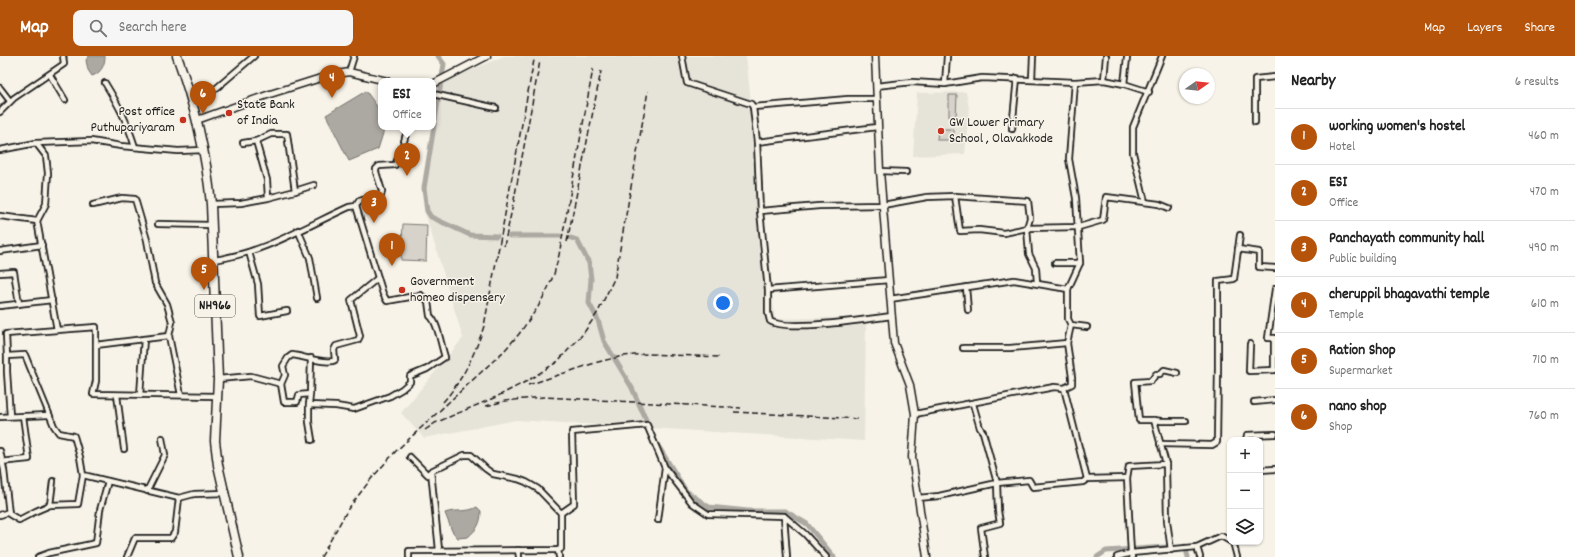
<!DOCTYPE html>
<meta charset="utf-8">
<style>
:root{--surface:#fff;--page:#f6f6f6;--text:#222;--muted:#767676;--line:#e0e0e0;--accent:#b45309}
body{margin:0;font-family:Dekko,sans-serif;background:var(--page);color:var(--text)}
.controls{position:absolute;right:12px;bottom:12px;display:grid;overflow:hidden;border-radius:8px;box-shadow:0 1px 3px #0004}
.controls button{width:36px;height:36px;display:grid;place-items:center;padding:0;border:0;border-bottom:1px solid var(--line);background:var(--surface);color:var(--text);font:20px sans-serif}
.compass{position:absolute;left:1179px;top:12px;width:36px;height:36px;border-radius:50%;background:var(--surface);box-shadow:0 1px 3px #0004;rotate:76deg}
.you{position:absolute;left:723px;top:247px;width:14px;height:14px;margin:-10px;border:3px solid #fff;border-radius:50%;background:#1a73e8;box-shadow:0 0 0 6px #1a73e833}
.badge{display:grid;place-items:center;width:26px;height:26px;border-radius:50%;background:var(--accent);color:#fff;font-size:13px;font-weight:700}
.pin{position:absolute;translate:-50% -33px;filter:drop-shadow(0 1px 2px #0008)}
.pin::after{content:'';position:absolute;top:21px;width:14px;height:12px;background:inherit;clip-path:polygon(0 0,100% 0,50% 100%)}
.popup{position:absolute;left:378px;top:22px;width:58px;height:52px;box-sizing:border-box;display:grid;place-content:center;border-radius:8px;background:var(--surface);filter:drop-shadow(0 1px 3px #0005);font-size:13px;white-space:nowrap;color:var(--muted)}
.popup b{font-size:15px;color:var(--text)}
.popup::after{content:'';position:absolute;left:50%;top:100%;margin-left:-8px;border:8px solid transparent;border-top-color:var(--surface)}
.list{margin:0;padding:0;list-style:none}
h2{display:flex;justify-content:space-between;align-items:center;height:52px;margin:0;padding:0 16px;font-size:17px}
h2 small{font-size:13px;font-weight:400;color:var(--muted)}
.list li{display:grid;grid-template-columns:26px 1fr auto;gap:12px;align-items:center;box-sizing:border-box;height:56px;padding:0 16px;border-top:1px solid var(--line)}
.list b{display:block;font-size:15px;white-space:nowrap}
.list p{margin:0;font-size:13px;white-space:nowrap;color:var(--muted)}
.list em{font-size:13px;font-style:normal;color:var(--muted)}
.icon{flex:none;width:22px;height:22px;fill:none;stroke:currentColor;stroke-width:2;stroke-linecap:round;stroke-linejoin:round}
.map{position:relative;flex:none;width:1275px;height:501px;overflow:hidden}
header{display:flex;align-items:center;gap:24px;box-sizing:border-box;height:56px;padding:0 20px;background:var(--accent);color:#fff}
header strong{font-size:19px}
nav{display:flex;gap:22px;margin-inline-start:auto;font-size:14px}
.search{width:280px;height:36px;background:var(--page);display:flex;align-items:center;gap:10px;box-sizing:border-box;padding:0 14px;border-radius:8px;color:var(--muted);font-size:15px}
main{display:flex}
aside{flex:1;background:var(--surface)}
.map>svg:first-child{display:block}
.built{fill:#e6e3d9}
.green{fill:#d7d3cb;stroke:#7a7874}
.water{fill:#aca9a2;stroke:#72716c}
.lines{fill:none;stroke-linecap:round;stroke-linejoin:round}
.stream{stroke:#72716c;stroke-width:1.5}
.canal{stroke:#aca9a2;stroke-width:5}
.street-casing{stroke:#1c1c1c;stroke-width:8}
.secondary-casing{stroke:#1c1c1c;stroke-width:9}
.highway-casing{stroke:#1c1c1c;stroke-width:11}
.street{stroke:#f7f3e8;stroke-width:4.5}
.secondary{stroke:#f7f3e8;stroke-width:6}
.highway{stroke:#f7f3e8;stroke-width:8}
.rail{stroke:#1c1c1c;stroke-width:1.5;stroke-dasharray:6 3;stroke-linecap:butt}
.poi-dot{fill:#c8321e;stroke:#f7f3e8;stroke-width:1.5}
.labels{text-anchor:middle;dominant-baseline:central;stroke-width:3;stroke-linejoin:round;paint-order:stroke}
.shield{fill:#f7f3e8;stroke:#5e5c59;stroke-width:1}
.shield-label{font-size:13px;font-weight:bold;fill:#1c1c1c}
.poi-label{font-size:14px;fill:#1c1c1c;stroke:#f7f3e8;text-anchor:start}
</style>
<header>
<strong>Map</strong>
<div class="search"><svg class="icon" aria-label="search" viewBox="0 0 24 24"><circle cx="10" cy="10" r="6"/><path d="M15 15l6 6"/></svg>Search here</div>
<nav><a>Map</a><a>Layers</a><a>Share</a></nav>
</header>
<main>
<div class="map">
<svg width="1275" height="501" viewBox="0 0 1275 501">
<rect width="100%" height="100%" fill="#f7f3e8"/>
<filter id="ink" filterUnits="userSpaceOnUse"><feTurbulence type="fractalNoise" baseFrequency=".025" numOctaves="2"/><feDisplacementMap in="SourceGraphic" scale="8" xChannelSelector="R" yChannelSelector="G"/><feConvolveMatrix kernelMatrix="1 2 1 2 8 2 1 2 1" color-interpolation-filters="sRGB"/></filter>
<g filter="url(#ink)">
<g class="built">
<polygon points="504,0 746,0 775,263 866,261 864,385 516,364 424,382 401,357 463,282 423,150 440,27"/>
<polygon points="966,36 969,52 965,98 913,100 917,37"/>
</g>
<g class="green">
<polygon points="949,39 957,39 956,62 949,61"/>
<polygon points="938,73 954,73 954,84 937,84"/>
<polygon points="403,168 427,169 426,205 401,204"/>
</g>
<g class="water">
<path d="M89,0H105C105,9 101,17 92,20L88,14L86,4Z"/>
<polygon points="366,35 381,56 381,71 385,71 378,93 349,105 326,59"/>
<path d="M477,451L481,455C481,468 477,473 468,481L458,482L452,475L445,457C456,453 467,457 477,451Z"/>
</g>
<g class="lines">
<g class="stream">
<polyline points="66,8 67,0"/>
<polyline points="9,42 26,31"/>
<polyline points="0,50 7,43"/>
</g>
<g class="canal">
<polyline points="438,0 444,8 424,132 427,155 431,161 470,179 497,180"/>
<polyline points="510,180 560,180"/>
<polyline points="571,182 577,184 589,207 591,223 589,247 598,264 604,285 632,332 650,373"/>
<polyline points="657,388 686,435 709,451 748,455 785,455 807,468 834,501"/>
<polyline points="1183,491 1185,490 1188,501"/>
<polyline points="1097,501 1106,495 1166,491"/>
</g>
<g class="street-casing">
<g id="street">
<path d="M682,0L687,27L751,48L753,51L757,86L760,155L768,234V257L770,265C787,276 869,263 892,260"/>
<polyline points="947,0 945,28 982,22 1075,26 1069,103 1076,142 1080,207 1068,233"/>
<polyline points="349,16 354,0"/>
<polyline points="50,19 65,44"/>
<polyline points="1032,23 1033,0"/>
<polyline points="1104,24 1106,0"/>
<polyline points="1075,26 1104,24 1124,28 1149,36"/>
<path d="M105,27C119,50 127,65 135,91"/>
<polyline points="1124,28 1127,2"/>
<polyline points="876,30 912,26 945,28"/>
<polyline points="0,32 10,45"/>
<polyline points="433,38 496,52"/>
<polyline points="191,42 213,35 254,0"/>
<polyline points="753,51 848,43 876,43"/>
<polyline points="0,56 14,42 61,10 64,8 63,0"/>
<polyline points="1255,66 1255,23 1275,21"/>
<polyline points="1012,73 1017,22"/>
<polyline points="757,86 877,71"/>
<polyline points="36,87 91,85 121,90 178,95 204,94"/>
<polyline points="243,87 256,85"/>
<polyline points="0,94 36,87 46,100 48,117 46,148 37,165"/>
<polyline points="880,115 906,116"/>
<polyline points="295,135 314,129"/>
<polyline points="955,140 1028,145 1030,162 1027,172 1029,198 1036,212 1037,227"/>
<polyline points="1145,146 1133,97 1133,71 1162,0"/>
<polyline points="211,148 241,147 268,142 267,124 256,85 271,78 287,78 295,135 268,142"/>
<polyline points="93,149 122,142 135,143 147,184 155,227 167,248 172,266 169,280 181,339"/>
<polyline points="760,155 819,150 883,149 927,141 955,140 960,175 979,174 1004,177 1027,172 1079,171 1103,164 1106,141 1159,148 1169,152"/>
<polyline points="0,160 37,165 57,274"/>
<polyline points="158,168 211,169"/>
<polyline points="298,174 310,202 317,242"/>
<polyline points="1238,193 1259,196 1259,211 1275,212"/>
<polyline points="0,195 42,189"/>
<polyline points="249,196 258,228 260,260 287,255"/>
<path d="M213,204C261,198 305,171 349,151L356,150L359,145L381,140L382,135L376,116V113L379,110L395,109L401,96L408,71"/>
<polyline points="1055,207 1080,207"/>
<polyline points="0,217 14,216 19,248"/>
<polyline points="966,231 968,254"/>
<polyline points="1275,233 1268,282 1275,282"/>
<polyline points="768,234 889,224"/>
<polyline points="890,243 1014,224 1068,233 1068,263 1071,269 1087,271"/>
<polyline points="0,250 52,244"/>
<polyline points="1274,282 1274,314"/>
<polyline points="144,283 169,280"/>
<polyline points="1250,288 1249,315 1275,314"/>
<polyline points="96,289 144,283 140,339"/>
<polyline points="963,292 1010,292 1067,287"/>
<polyline points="7,300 7,316 10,360"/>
<polyline points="1177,317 1164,314 1160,318 1156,318 1151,325 1135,326 1139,364 1154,364 1166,408 1129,410 1127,422 1131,497 1197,491"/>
<path d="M218,323L251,320L281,328L284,346H297L299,339L310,338L309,349L336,350L354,353L390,340L402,333L410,326V320L427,313L445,301C441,290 438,266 430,260L428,245L421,239L387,245L383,238L356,150"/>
<path d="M281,328L285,319L283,310L288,302L292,299C302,300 328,309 335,304L334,294L336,290L358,284L360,280L351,244L378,222"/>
<polyline points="1064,332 1087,423"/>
<polyline points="310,338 311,302"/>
<polyline points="117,339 124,393"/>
<polyline points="1254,346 1275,344"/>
<polyline points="973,348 980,372 983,376 997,427 998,455 1000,467 981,472 985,501"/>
<polyline points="309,349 309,366 312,384"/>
<polyline points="915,358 1054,331 1064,332 1072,328 1072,321 1067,287 1071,269"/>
<polyline points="0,361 49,359"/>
<polyline points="1154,364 1161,365 1186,365"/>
<polyline points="1246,384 1247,379 1275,378"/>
<polyline points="1160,388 1212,389 1217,386 1218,311 1218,225 1234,223 1240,179"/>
<polyline points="0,395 4,414 9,458 19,464 36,455 50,449 78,448 83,419"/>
<polyline points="410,401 428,419 430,416"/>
<polyline points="0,406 29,403 23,360"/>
<polyline points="1166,408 1167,465 1171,494"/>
<polyline points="1260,414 1275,413"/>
<polyline points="108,425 83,419 80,401 74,380 59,377 54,370 25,299 7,300 6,278 96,271 96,325 93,338 217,340"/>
<polyline points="147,435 165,399 162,382"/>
<polyline points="918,442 939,440 997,427 1029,424 1033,431 1083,426 1087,423 1127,422"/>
<polyline points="50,449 53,425"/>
<polyline points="561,457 574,448 572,376 647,369 665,412 692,447 708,458 784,460 805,478 826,501"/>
<polyline points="0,459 9,456"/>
<polyline points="784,460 787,501"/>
<polyline points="658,464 665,412"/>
<polyline points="1233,486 1237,501"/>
<polyline points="518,494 519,501"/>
<polyline points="558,494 559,501"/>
<polyline points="38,501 49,497 96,487 100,454 108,425 179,442"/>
<polyline points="127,501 135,482 171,482 175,476 179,442 194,438 225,437"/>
<polyline points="409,501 409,495 558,494 561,493 561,457 538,433 526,426 518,423 493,418 486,413 471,399 464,399 431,415 439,494"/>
<polyline points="1117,501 1131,497 1132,501"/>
<polyline points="1200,501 1197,491 1221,480 1230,485"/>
</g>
</g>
<g class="secondary-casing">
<g id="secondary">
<polyline points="875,0 880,115 894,287 910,329 915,358 912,401 927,501"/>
<polyline points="433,28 487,0"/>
<polyline points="197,64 270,38 327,20 349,16 387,25"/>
</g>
</g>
<g class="highway-casing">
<path id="highway" d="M177,0C195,49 206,96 211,148L218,323L215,385L218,409L239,501"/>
</g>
<use href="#street" class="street"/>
<use href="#secondary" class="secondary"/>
<use href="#highway" class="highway"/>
<g class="rail">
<polyline points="567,186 601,15"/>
<polyline points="504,190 514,144 540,5"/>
<polyline points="528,329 598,306 623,300 648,298 721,301"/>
<path d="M443,346C462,325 475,298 484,270L534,4"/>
<polyline points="486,350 505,345 543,341 741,352"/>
<polyline points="734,356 859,363"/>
<polyline points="425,374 435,367 496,341 527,325 557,306 583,278 598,256 615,221 648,35"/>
<polyline points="321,501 348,453 371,423 396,395 504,295 519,278 538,251 548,232 554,218 559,199 593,13"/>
</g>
</g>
</g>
<g class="poi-dot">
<circle cx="229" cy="57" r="4"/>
<circle cx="183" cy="64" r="4"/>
<circle cx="941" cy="75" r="4"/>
<circle cx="402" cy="234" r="4"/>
</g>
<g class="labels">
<rect class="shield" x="195" y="239" width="40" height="22" rx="3"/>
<g class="shield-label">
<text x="215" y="250">NH966</text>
</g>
<g class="poi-label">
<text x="237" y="49">State Bank<tspan x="237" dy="16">of India</tspan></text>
<text x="175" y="56" text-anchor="end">Post office<tspan x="175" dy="16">Puthupariyaram</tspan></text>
<text x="949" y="67">GW Lower Primary<tspan x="949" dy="16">School , Olavakkode</tspan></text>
<text x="410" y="226">Government<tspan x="410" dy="16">homeo dispensery</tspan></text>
</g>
</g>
</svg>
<div class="controls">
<button>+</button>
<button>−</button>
<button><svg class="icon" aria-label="layers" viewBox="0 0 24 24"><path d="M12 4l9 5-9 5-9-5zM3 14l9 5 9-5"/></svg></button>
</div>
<svg class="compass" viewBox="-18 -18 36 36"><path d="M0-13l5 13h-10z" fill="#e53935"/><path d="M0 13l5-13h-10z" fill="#767676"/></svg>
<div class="you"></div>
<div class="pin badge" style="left:392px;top:210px">1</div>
<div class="pin badge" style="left:407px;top:120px">2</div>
<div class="popup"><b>ESI</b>Office</div>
<div class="pin badge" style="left:374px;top:167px">3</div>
<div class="pin badge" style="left:332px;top:42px">4</div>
<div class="pin badge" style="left:204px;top:234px">5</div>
<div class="pin badge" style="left:203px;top:58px">6</div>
</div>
<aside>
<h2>Nearby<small>6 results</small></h2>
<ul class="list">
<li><span class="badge">1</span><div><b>working women's hostel</b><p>Hotel</p></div><em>460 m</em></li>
<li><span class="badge">2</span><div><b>ESI</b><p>Office</p></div><em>470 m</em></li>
<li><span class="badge">3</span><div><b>Panchayath community hall</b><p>Public building</p></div><em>490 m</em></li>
<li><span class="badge">4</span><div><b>cheruppil bhagavathi temple</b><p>Temple</p></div><em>610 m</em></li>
<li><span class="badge">5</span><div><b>Ration Shop</b><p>Supermarket</p></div><em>710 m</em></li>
<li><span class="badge">6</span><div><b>nano shop</b><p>Shop</p></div><em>760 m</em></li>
</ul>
</aside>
</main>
